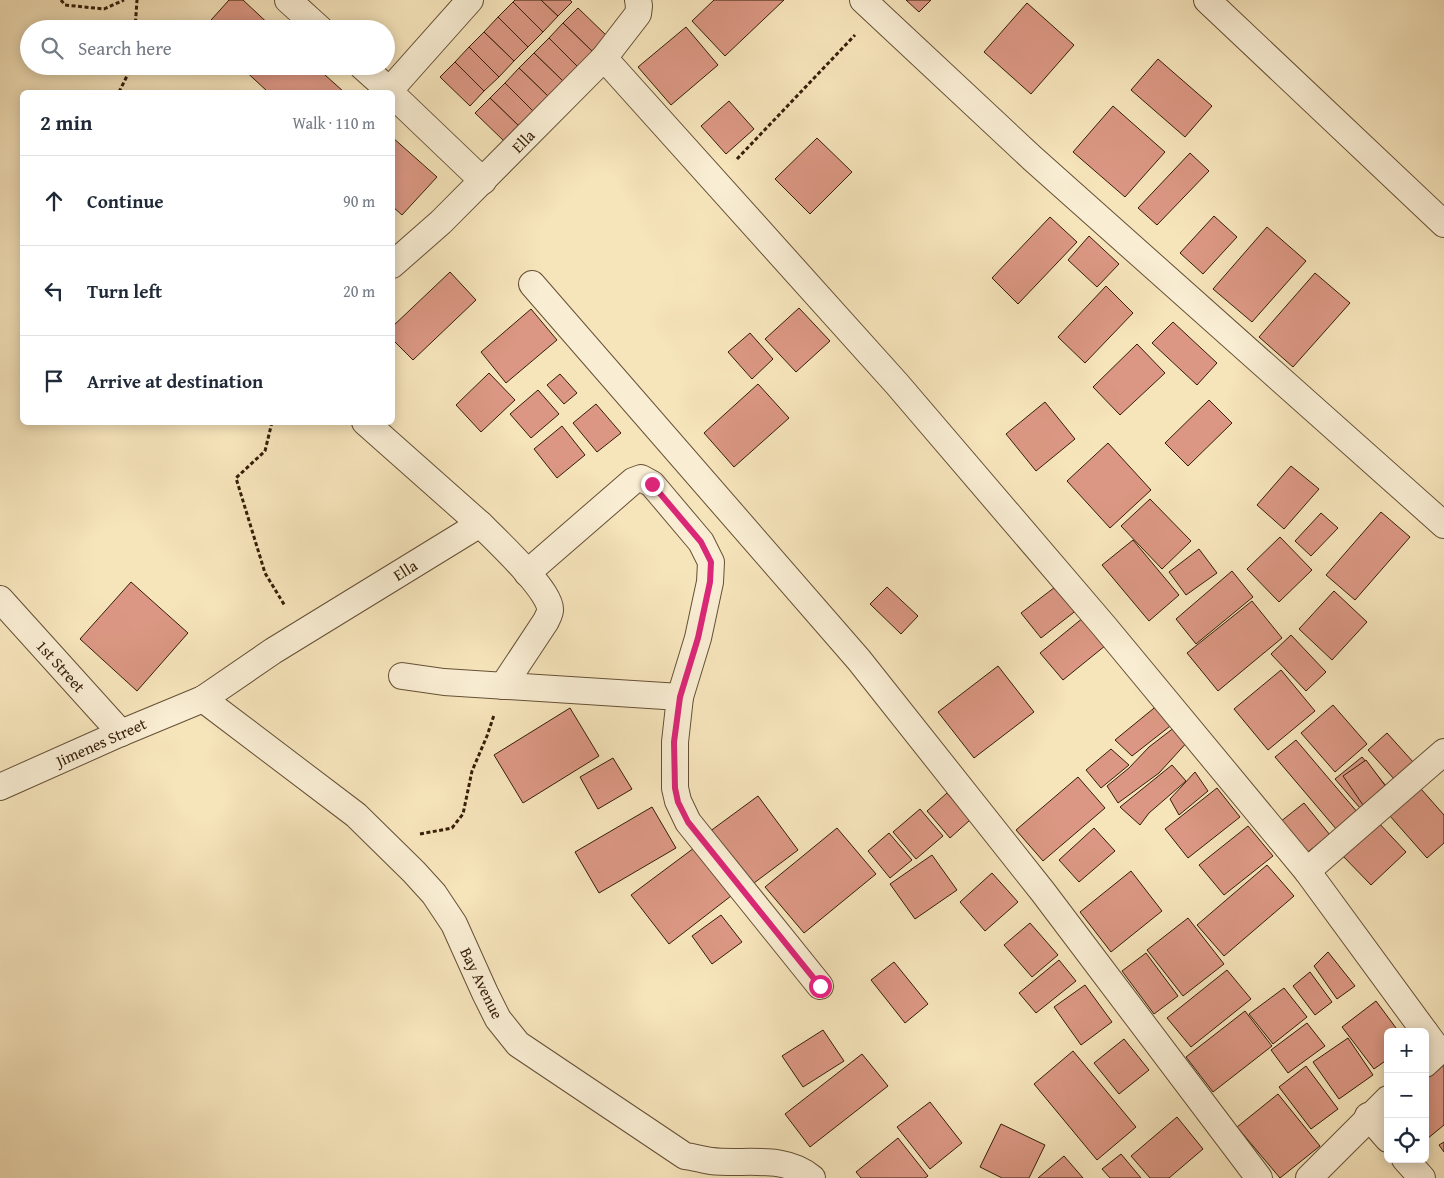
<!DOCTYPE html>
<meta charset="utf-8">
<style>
:root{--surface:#fff;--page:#f2f2f3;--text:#1f2937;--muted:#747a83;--line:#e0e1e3}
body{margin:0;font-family:"Gentium Book Plus",serif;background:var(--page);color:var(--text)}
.controls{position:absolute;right:15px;bottom:15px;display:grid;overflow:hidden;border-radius:8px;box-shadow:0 2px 12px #0003}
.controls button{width:45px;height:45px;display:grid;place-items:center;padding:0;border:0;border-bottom:1px solid var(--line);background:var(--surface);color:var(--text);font:25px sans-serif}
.stop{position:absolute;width:15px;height:15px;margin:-11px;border:4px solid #db2777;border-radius:50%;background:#fff}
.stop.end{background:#db2777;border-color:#fff;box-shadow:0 1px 5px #0008}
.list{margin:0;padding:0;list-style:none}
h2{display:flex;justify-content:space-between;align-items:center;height:65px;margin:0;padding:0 20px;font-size:21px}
h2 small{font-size:16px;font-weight:400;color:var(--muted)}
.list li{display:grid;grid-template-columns:32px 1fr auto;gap:15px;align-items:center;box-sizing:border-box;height:90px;padding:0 20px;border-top:1px solid var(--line)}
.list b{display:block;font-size:19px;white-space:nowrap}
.list em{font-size:16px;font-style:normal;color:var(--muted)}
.icon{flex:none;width:28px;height:28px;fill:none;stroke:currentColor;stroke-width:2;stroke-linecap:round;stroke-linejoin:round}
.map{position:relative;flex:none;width:1444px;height:1178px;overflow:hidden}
.search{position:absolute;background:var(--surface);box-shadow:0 2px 12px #0003;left:20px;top:20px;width:375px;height:55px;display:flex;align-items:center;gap:12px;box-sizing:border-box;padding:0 18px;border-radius:28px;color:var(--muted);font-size:19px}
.panel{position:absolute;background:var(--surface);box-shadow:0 2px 12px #0003;left:20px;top:90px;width:375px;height:335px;border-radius:8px}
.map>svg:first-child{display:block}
.building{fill:#db9783;stroke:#351e08}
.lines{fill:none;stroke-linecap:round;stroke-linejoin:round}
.street-casing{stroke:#655035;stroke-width:28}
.path{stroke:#351e08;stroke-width:3;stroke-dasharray:4 2.5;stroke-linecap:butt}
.street{stroke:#f9edd3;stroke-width:26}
.route{stroke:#db2777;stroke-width:6}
.labels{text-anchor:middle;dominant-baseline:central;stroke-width:4;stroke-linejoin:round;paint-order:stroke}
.street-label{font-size:16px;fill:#351e08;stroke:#f9edd3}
</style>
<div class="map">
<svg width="1444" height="1178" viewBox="0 0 1444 1178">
<rect width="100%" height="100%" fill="#f6e4bb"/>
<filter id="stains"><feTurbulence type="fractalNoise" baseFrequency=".004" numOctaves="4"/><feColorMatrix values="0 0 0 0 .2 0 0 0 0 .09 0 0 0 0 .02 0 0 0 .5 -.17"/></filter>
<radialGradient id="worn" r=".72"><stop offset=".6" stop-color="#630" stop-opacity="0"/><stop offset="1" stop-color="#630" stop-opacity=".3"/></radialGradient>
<g class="building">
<polygon points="229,0 243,0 274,29 203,29"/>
<polygon points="515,0 541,0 558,16 543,32 513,2"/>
<polygon points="541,0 570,0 572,2 558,16"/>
<polygon points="714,0 784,0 725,56 692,21"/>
<polygon points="906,0 931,0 919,12"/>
<polygon points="513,2 543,32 528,47 498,17"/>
<polygon points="1027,3 1074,45 1031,94 984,52"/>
<polygon points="578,8 608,37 593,52 563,23"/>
<polygon points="498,17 528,47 514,61 484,32"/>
<polygon points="563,23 593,52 578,67 549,38"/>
<polygon points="686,27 718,65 671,105 638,67"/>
<polygon points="484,32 514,61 499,77 469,47"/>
<polygon points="549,38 578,67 564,82 534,53"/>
<polygon points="469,47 499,77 484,91 455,62"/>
<polygon points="534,53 564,82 549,97 519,68"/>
<polygon points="1158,59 1212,106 1185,137 1131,90"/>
<polygon points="455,62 484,91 470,106 440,77"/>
<polygon points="240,66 315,66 344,92 268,92"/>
<polygon points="519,68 549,97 534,112 505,83"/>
<polygon points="505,83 534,112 520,127 490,98"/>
<polygon points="490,98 520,127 505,142 475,113"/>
<polygon points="729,101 754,129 726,154 701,126"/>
<polygon points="1113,106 1165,152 1125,197 1073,152"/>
<polygon points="392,137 437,177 402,215 392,206"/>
<polygon points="817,138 852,172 810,214 775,179"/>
<polygon points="1190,153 1209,171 1157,225 1138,208"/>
<polygon points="1214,216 1237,237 1203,274 1180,253"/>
<polygon points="1050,217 1077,242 1018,304 992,278"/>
<polygon points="1267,227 1306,261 1252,322 1213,289"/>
<polygon points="1089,236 1119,264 1097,287 1068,260"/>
<polygon points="450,272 476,300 413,360 392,339 392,327"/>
<polygon points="1315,273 1350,303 1293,367 1259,337"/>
<polygon points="1106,286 1133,313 1085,363 1058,337"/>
<polygon points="799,308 830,341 796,372 765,339"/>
<polygon points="531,309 557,340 506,383 481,352"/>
<polygon points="1173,322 1217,363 1197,385 1152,343"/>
<polygon points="750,333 773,359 752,379 728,352"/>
<polygon points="1137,344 1165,373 1120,415 1093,387"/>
<polygon points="489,373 515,400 481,432 456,405"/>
<polygon points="560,374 577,393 564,404 547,385"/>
<polygon points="758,384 789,418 734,467 704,433"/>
<polygon points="538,390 559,414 531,438 510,414"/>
<polygon points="1209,400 1232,423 1188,466 1165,443"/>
<polygon points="1045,402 1075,439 1036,471 1006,434"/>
<polygon points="596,404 621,433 597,452 573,423"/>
<polygon points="562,426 585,455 557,478 534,449"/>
<polygon points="1108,443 1151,490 1110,528 1067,481"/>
<polygon points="1291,466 1319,489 1284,529 1257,505"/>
<polygon points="1150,499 1191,541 1162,569 1121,526"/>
<polygon points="1381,512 1410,537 1355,600 1326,575"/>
<polygon points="1321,513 1338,528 1311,556 1295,541"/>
<polygon points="1280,537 1312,570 1279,602 1247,569"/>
<polygon points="1133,540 1179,595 1149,621 1102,565"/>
<polygon points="1199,549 1217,573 1186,595 1169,572"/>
<polygon points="1232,571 1253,597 1196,644 1176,619"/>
<polygon points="131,582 188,633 137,691 80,639"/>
<polygon points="1059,584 1078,609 1041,638 1021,613"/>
<polygon points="887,587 918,616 901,634 870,604"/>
<polygon points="1334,591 1367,622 1332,660 1299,629"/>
<polygon points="1252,601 1282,638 1218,691 1187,653"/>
<polygon points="1089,613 1111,641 1063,680 1040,653"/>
<polygon points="1291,635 1326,672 1306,691 1271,654"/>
<polygon points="998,666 1034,712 974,758 938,712"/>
<polygon points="1281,670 1315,711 1268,750 1234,709"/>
<polygon points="1159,704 1174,723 1132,756 1115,740"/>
<polygon points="1333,705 1367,744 1335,772 1301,733"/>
<polygon points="570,708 599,756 523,803 494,755"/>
<polygon points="1175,727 1190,739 1159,773 1118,803 1107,786 1129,768 1149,747"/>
<polygon points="1387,733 1414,763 1395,780 1368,750"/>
<polygon points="1296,740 1358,813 1337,830 1275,757"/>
<polygon points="1111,749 1129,765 1101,788 1086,770"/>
<polygon points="1362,757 1386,786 1360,808 1335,779"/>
<polygon points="613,758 632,789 598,809 580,777"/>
<polygon points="1366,760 1387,788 1363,805 1343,776"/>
<polygon points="1172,765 1186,781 1149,813 1140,825 1120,807"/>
<polygon points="1195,772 1208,791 1179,815 1170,799"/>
<polygon points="1078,777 1105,808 1043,861 1016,830"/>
<polygon points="1217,788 1240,817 1188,858 1165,829"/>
<polygon points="1421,789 1444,815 1444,843 1427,858 1390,816"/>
<polygon points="947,793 970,820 950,838 927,811"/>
<polygon points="758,796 798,850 750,886 709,832"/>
<polygon points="1304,803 1330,835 1305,854 1280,822"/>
<polygon points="652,807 676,848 599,893 575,852"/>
<polygon points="920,809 943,836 916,859 893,832"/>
<polygon points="1376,820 1406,852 1371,885 1341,854"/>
<polygon points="1248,826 1273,856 1224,895 1199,865"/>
<polygon points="837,828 876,874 804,933 765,887"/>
<polygon points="1094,828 1115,851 1079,882 1059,860"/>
<polygon points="889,833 912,860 890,878 868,851"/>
<polygon points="694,848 731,896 669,944 631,895"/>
<polygon points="932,855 957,890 915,919 890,884"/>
<polygon points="1267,865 1294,896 1224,956 1197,925"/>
<polygon points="1131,871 1162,911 1111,952 1080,912"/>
<polygon points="992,873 1018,902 985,931 960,902"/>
<polygon points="721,915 742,942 712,964 692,936"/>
<polygon points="1188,918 1224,964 1183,996 1147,950"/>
<polygon points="1030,923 1058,955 1032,977 1004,945"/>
<polygon points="1328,952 1355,986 1337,999 1314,966"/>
<polygon points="1146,953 1178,996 1154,1014 1122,971"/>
<polygon points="1059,960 1076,981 1036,1013 1019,993"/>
<polygon points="894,962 928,1004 905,1023 871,980"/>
<polygon points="1227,970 1251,999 1191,1047 1167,1018"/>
<polygon points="1310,972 1332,1002 1315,1015 1293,986"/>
<polygon points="1085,985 1112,1022 1081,1045 1054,1007"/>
<polygon points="1284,988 1307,1017 1273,1044 1249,1014"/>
<polygon points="1376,1001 1399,1032 1388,1032 1388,1059 1374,1069 1342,1027"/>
<polygon points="1245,1011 1272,1046 1213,1092 1186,1057"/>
<polygon points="1307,1023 1325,1046 1288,1073 1271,1050"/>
<polygon points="823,1030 844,1061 803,1087 782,1056"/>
<polygon points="1348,1038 1373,1075 1339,1099 1313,1062"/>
<polygon points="1124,1039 1149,1070 1119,1094 1094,1063"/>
<polygon points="1073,1051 1136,1127 1097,1160 1034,1084"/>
<polygon points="862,1054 888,1086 810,1147 785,1114"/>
<polygon points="1444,1065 1444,1125 1427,1139 1425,1136 1425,1080"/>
<polygon points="1306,1066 1338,1109 1311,1129 1279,1087"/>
<polygon points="1278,1094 1320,1146 1280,1178 1237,1127"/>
<polygon points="930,1102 962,1143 930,1169 897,1127"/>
<polygon points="1177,1117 1203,1149 1169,1178 1150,1178 1131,1156"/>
<polygon points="1001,1124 1045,1145 1029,1178 1002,1178 980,1167"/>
<polygon points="898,1138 928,1176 925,1178 861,1178 856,1172"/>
<polygon points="1444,1142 1444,1152 1439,1145"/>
<polygon points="1121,1154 1141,1178 1110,1178 1102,1169"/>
<polygon points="1064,1156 1083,1178 1038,1178"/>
</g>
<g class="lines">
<g class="street-casing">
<g id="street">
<polyline points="288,0 320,29"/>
<polyline points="863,0 1032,158 1444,525"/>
<polyline points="1207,0 1444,224"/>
<polyline points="604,58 897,384 1104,626 1307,871 1425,1032"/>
<polyline points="362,66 391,92"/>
<polyline points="389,91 470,0"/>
<polyline points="392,94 483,181"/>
<polyline points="392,265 441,222 604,58 638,14 639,6 638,0"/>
<polyline points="532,284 859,660 1043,892 1259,1178"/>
<path d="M480,524C494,538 552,592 550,610C550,614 547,618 546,621L503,686"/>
<polyline points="527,573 633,481 641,478 652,484 701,542 711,562 710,582 698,638 680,697 675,742 675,788 678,801 688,822 820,986"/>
<polyline points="0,599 121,733"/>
<polyline points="402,676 444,682 680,697"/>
<path d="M203,699L356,815L414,872L434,894L454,924L485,993L498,1019L518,1044L685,1156C694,1157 703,1160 711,1161C745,1165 784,1154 812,1178"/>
<polyline points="0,787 121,733 203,699 273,651 480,524 365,422"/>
<polyline points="1307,871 1444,752"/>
<polyline points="1425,1032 1439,1051 1425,1064"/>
<polyline points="1368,1116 1388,1139"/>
<polyline points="1405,1159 1422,1178"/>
<polyline points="1309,1178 1388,1099"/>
</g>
</g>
<g class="path">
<polyline points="61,0 65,5 104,9 124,0"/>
<polyline points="135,29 137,0"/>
<polyline points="119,92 132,66"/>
<polyline points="737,159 855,35"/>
<polyline points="272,422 265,451 236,478 265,573 285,606"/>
<polyline points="420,834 452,828 463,814 472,771 487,736 494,715"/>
</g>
<use href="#street" class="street"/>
</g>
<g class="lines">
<polyline class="route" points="652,484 701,542 711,562 710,582 698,638 680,697 674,742 675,788 678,802 688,822 820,986"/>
</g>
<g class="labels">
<g class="street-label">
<text transform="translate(523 141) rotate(-45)">Ella</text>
<text transform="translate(405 570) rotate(-32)">Ella</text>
<text transform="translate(61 666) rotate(48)">1st Street</text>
<text transform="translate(101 742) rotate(-24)">Jimenes Street</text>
<text transform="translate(482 983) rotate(64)">Bay Avenue</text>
</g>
</g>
<rect width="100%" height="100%" filter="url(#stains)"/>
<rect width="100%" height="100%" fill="url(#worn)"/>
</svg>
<div class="controls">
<button>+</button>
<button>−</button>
<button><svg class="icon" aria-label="locate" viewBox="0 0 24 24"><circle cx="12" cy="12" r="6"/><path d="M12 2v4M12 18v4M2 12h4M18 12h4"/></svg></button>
</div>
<div class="stop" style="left:820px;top:986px"></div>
<div class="stop end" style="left:652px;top:484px"></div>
<div class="search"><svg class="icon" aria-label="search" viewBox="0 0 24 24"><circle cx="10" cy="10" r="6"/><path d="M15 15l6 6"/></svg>Search here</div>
<section class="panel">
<h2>2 min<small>Walk · 110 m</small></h2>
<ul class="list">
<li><svg class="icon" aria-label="ahead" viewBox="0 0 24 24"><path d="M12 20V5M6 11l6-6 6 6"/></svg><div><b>Continue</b></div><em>90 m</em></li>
<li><svg class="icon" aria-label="left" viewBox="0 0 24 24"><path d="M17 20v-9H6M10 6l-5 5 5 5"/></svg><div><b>Turn left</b></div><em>20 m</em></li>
<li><svg class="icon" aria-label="arrive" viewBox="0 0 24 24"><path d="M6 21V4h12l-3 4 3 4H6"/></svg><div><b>Arrive at destination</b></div></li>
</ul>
</section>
</div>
